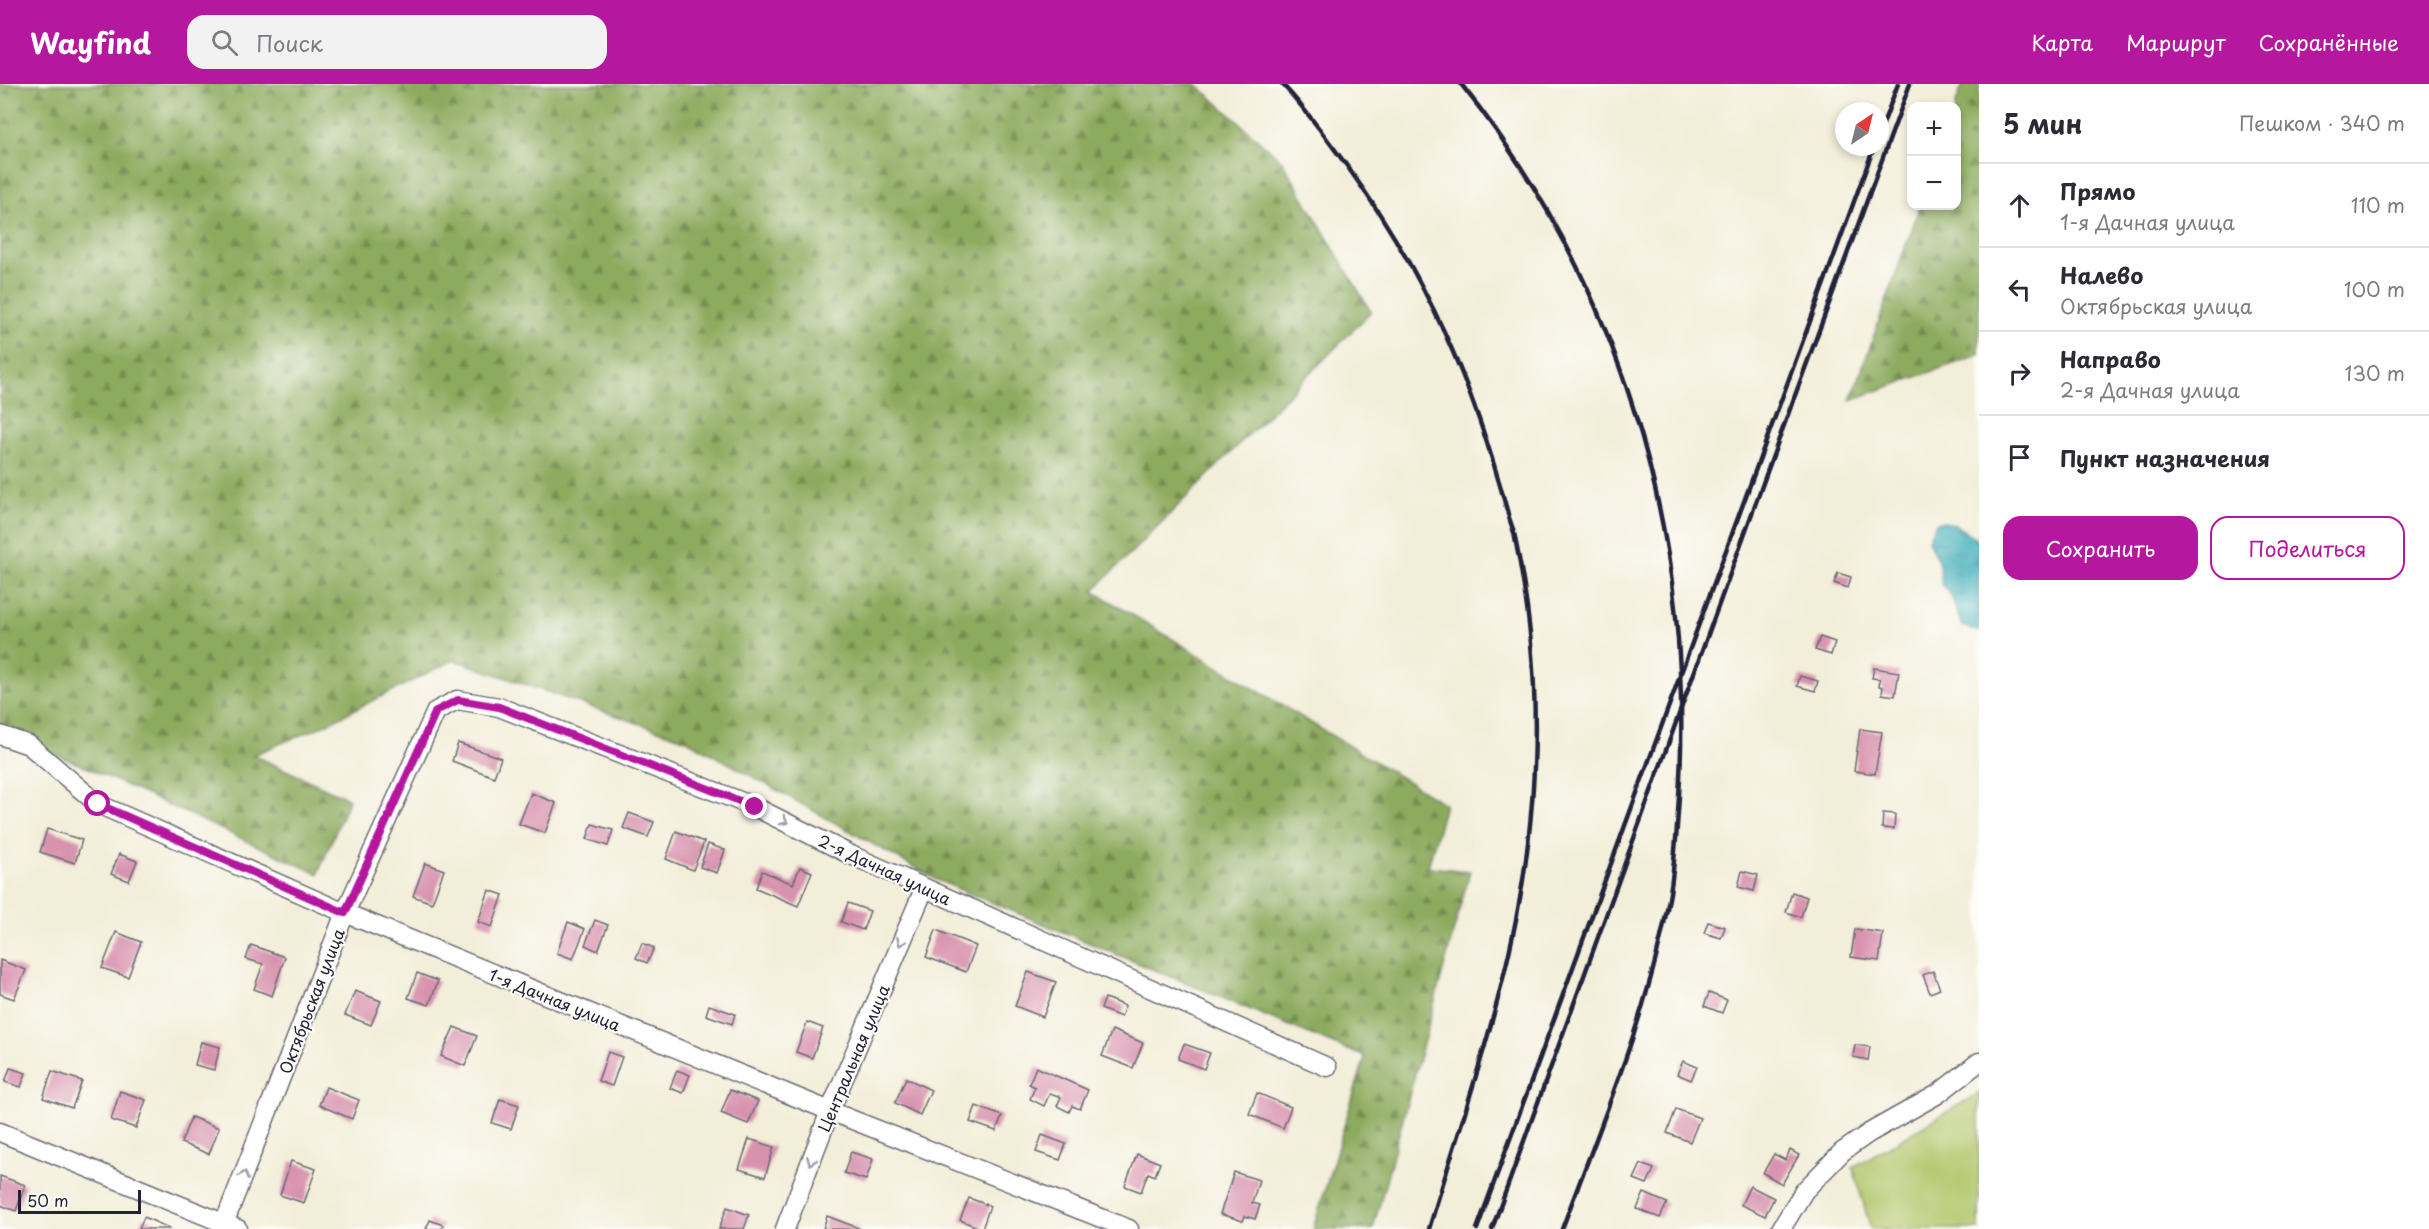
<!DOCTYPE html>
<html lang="ru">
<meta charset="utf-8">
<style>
:root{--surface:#fff;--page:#f2f2f3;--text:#2b2b33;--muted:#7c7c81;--line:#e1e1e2;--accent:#b5179e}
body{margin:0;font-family:"Playpen Sans",sans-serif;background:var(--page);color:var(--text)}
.controls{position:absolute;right:18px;top:18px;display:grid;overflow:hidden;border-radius:12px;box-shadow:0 3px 9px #0003}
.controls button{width:54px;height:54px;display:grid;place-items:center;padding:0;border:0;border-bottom:2px solid var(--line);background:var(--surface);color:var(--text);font:30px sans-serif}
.compass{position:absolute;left:1835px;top:18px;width:54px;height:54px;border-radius:50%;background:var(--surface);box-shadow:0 3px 9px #0003;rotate:35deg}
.scale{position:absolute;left:18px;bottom:15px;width:123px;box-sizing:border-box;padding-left:6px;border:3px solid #22223b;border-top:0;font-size:16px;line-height:21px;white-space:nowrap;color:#22223b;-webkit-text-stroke:4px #fdfcf7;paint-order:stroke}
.stop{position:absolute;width:18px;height:18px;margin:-14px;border:4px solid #b5179e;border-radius:50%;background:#fff}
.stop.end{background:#b5179e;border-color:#fff;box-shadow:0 2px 6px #0008}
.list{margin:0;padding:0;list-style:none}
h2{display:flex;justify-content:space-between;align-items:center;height:78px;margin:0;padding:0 24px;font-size:26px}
h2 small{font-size:20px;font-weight:400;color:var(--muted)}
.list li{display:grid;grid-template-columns:39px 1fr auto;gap:18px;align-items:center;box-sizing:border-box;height:84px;padding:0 24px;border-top:2px solid var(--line)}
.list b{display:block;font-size:22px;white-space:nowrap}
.list p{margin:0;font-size:20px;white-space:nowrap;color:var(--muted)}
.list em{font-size:20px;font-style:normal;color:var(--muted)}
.actions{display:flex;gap:12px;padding:18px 24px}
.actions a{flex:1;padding:14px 0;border:2px solid var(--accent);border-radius:18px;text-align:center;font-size:21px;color:var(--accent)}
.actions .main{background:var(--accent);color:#fff}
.icon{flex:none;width:33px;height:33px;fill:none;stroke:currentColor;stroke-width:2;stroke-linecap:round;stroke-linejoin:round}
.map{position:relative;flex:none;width:1979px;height:1145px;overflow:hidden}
header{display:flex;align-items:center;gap:36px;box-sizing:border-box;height:84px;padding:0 30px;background:var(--accent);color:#fff}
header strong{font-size:28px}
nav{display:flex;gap:33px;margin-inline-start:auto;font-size:21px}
.search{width:420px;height:54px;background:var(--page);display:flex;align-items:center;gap:15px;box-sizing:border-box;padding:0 21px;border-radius:18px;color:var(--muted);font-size:22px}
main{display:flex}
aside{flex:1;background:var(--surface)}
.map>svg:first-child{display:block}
.green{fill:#b2c66a;stroke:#6a7452;stroke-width:1.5}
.forest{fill:url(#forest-firs);stroke:#58664c;stroke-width:1.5}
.water{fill:url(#water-ripples);stroke:#30677a;stroke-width:1.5}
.building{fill:#d892ae}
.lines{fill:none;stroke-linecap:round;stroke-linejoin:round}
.minor-casing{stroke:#6b6972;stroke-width:21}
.minor{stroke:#fff;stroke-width:18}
.rail{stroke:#22223b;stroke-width:4.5}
.oneway{stroke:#9c9ca7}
.route{stroke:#b5179e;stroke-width:8}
.labels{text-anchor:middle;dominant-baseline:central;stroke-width:4.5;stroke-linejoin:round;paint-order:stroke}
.street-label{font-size:16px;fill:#22223b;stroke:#fdfcf7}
</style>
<header>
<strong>Wayfind</strong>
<div class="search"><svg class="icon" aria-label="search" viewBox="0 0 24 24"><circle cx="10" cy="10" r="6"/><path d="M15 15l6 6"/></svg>Поиск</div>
<nav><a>Карта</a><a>Маршрут</a><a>Сохранённые</a></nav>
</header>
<main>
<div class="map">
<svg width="1979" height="1145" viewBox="0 0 1979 1145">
<defs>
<pattern id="forest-firs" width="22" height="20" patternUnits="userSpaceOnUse" patternTransform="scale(1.5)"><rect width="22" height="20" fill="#8dab5e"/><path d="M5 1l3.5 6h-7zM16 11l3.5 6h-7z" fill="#738b4f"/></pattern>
<pattern id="water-ripples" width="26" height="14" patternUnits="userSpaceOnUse" patternTransform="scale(1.5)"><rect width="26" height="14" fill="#3dacba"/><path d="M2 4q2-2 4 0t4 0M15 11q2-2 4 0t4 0" fill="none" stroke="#338c98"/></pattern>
</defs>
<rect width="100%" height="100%" fill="#fdfcf7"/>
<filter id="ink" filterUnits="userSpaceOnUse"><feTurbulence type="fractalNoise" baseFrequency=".0167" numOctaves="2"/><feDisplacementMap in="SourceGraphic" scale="12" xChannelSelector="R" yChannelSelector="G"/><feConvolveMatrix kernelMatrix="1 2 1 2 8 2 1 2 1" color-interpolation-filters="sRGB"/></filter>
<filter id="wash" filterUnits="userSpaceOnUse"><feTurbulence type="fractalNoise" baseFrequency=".008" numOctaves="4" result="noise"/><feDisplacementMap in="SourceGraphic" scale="24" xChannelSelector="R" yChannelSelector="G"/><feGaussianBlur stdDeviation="1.35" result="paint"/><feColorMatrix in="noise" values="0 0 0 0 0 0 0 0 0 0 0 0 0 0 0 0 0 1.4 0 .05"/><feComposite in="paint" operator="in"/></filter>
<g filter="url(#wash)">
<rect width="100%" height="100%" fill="#f2eed9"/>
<polygon class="green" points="1979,1009 1979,1145 1871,1145 1853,1083"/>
<g class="forest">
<polygon points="0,0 1196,0 1282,77 1371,228 1093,507 1445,720 1428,783 1470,787 1373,1145 1313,1145 1365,973 937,796 687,656 454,576 318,644 253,671 349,715 318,790 86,683 0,648"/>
<polygon points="1963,0 1979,0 1979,271 1851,316 1920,122 1956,122 1955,22"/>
</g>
<path class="water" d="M1942,438L1955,440C1963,449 1972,448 1979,458V548L1962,542C1955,527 1954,511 1942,500L1939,480L1928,456L1936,439Z"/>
<g id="blocks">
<g class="building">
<polygon points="1838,489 1851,493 1848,504 1834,499"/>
<polygon points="1820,553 1835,558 1831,571 1815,566"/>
<polygon points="1874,584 1899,588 1895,612 1882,610 1883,603 1879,602 1880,595 1872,594"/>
<polygon points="1800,592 1818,597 1815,607 1797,602"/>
<polygon points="1860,645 1882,648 1875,690 1854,687"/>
<polygon points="458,659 501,674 494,693 452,677"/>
<polygon points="531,709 556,719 545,749 519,740"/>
<polygon points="629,729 654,738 648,753 623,744"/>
<polygon points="1883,729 1895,730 1894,745 1882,744"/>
<polygon points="592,740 613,746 608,762 587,755"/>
<polygon points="47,745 82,756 75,779 40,768"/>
<polygon points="676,747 704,758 693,786 666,775"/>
<polygon points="708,760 725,766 717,789 700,783"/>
<polygon points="119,770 137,777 129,797 111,790"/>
<polygon points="425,779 444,786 432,819 413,812"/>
<polygon points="800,783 812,788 798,822 756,804 762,787 793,800"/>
<polygon points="1742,787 1758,791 1754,807 1738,803"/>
<polygon points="489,806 503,811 492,843 478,838"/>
<polygon points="1792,808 1807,813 1801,833 1786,828"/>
<polygon points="848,819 870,827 863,846 841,838"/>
<polygon points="595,836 608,841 598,867 585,861"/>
<polygon points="568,838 585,845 573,875 557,869"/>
<polygon points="1708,838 1725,843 1721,854 1704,849"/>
<polygon points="1855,845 1883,849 1879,877 1851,873"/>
<polygon points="936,846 976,862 966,888 926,873"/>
<polygon points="116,848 141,858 128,893 102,884"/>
<polygon points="642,859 654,864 647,879 636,874"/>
<polygon points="251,861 285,873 272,912 254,905 263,880 246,875"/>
<polygon points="0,876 26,886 14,915 0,910"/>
<polygon points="1933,887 1940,905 1930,909 1923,891"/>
<polygon points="1028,888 1056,898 1043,933 1015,922"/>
<polygon points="417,889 438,897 429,921 408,914"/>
<polygon points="355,907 381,917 371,941 345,931"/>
<polygon points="1709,909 1727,916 1722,929 1704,922"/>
<polygon points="1105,914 1125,922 1121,933 1101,925"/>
<polygon points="709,921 735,930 732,940 706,931"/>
<polygon points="807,938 823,944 812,974 796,968"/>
<polygon points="454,943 477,952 465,982 441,972"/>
<polygon points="1112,946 1143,959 1133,984 1102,972"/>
<polygon points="201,958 220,963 214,986 195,981"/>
<polygon points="1184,960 1210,969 1204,985 1178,975"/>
<polygon points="1855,961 1870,963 1868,976 1853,973"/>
<polygon points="608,968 622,973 612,1002 598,997"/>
<polygon points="1683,977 1697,983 1691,996 1677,990"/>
<polygon points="1036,983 1088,1006 1080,1025 1072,1022 1069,1028 1057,1022 1061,1013 1050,1009 1044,1022 1030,1015 1035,1003 1029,1000"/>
<polygon points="10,984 26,989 21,1003 5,998"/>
<polygon points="677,986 690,991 683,1009 670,1004"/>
<polygon points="52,987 82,997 72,1024 43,1014"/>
<polygon points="906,994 931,1006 920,1031 895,1019"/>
<polygon points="326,1003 359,1016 352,1035 319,1021"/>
<polygon points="730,1006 758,1017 748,1040 721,1029"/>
<polygon points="120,1007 146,1016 136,1044 111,1036"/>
<polygon points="1257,1009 1291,1023 1283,1044 1249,1030"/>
<polygon points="500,1015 519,1021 511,1045 492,1039"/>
<polygon points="976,1022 1002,1032 996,1047 970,1038"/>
<polygon points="1676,1025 1700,1034 1690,1058 1667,1049"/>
<polygon points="191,1033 219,1044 209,1070 181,1059"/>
<polygon points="1042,1051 1066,1060 1060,1076 1036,1068"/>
<polygon points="749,1055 774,1063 765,1093 739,1085"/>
<polygon points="1790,1066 1799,1071 1782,1100 1763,1089 1774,1070 1785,1076"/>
<polygon points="851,1068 873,1075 866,1096 844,1089"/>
<polygon points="1137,1070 1160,1079 1155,1092 1148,1089 1141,1108 1125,1102"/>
<polygon points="291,1077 316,1085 304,1119 280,1111"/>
<polygon points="1641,1080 1654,1085 1647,1100 1634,1095"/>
<polygon points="1234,1088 1259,1096 1252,1119 1260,1121 1255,1135 1245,1132 1243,1137 1220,1130"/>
<polygon points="0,1092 25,1101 16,1127 0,1121"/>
<polygon points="1750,1102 1774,1114 1765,1132 1741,1121"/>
<polygon points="1644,1109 1667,1119 1660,1134 1637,1125"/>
<polygon points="969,1114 990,1122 982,1145 960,1136"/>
<polygon points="727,1123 749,1131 744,1145 719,1145"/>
<polygon points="827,1132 861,1145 823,1145"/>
<polygon points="144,1133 171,1145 139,1145"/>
<polygon points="430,1136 443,1141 442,1145 426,1145"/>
</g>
</g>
</g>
<g filter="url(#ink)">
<use href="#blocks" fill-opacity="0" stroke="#6b6972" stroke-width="1.5"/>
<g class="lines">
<g class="minor-casing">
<g id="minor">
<polyline points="0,651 29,661 98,720 345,829 830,1027 1129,1145"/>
<polyline points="0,1048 238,1145"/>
<polyline points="222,1145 345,829 436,627 457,616 499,623 755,723 851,771 1327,983"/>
<polyline points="785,1145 830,1027 924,805"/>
<polyline points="1781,1145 1804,1107 1842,1068 1869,1049 1938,1010 1979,978"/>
</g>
</g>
<use href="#minor" class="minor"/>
<g class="rail">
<path d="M1282,0C1306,25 1326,54 1347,82C1427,193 1473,299 1508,430C1510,438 1514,446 1515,454C1536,553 1540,658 1528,759C1513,892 1467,1018 1429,1145"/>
<path d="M1461,0C1619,197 1692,444 1680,694C1678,732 1676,771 1670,809C1650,925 1603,1035 1562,1145"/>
<polyline points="1880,48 1898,0"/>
<polyline points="1477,1145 1874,63"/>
<polyline points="1492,1145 1783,344 1910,0"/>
</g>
</g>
<defs><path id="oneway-chevron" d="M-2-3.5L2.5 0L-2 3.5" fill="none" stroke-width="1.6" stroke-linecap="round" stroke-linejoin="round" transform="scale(1.5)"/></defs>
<g class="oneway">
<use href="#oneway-chevron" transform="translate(784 737) rotate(27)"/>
<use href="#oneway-chevron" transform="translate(901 858) rotate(113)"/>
<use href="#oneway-chevron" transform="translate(811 1077) rotate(111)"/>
<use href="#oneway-chevron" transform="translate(244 1091) rotate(-69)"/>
</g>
</g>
<g class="lines" filter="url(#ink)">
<polyline class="route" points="98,720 345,829 436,627 458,616 499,623 755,723"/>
</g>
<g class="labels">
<g class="street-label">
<text transform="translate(885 785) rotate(25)">2-я Дачная улица</text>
<text transform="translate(555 915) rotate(22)">1-я Дачная улица</text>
<text transform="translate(311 917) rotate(-69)">Октябрьская улица</text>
<text transform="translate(853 974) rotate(-67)">Центральная улица</text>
</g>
</g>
</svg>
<div class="controls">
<button>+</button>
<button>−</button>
</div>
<svg class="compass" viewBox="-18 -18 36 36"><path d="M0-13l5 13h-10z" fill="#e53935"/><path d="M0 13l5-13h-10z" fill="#7c7c81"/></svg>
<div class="scale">50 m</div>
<div class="stop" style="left:98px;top:720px"></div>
<div class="stop end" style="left:755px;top:723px"></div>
</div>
<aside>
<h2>5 мин<small>Пешком · 340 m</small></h2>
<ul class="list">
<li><svg class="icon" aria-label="ahead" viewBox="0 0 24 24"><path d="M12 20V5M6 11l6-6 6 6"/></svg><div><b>Прямо</b><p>1-я Дачная улица</p></div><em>110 m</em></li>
<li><svg class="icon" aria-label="left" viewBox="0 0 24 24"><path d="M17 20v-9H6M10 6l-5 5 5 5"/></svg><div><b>Налево</b><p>Октябрьская улица</p></div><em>100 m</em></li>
<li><svg class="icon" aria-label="right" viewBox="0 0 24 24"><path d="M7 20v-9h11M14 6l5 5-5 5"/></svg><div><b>Направо</b><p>2-я Дачная улица</p></div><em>130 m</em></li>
<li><svg class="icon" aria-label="arrive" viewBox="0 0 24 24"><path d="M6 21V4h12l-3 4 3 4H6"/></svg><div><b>Пункт назначения</b></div></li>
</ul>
<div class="actions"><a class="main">Сохранить</a><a>Поделиться</a></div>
</aside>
</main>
